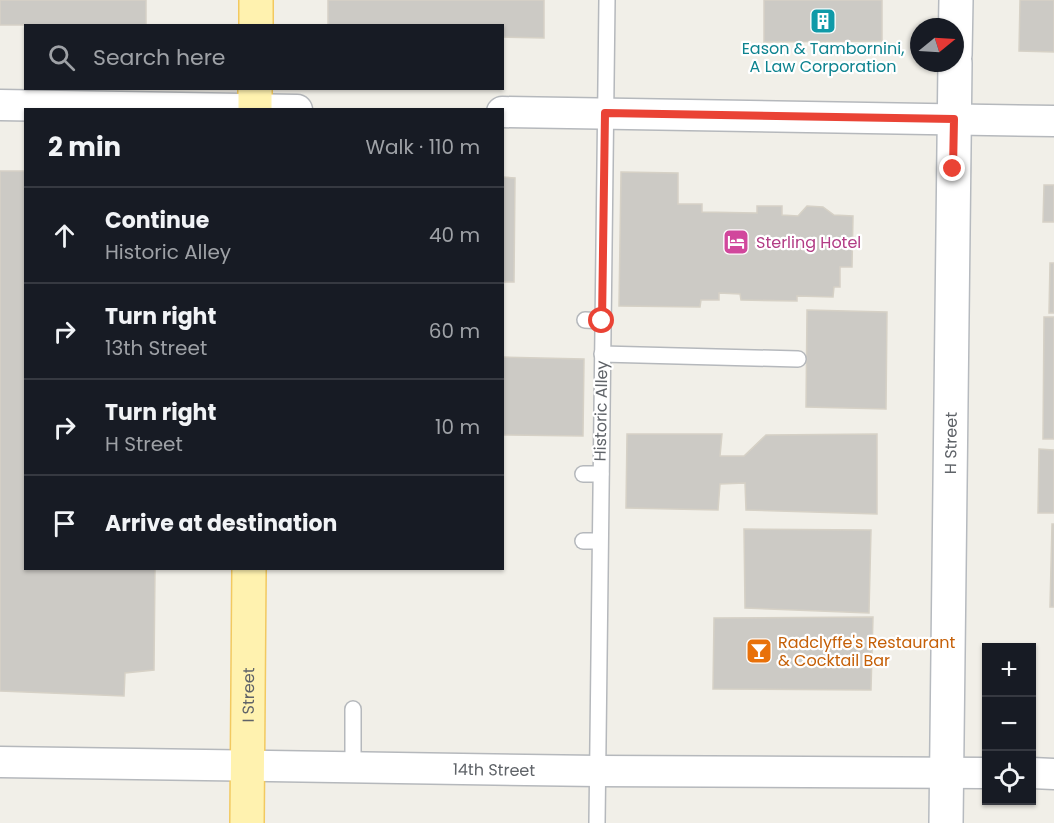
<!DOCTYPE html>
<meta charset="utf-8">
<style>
:root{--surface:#171b24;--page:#20242c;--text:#f1f3f6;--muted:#9ea1a6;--line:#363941}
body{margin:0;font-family:Poppins,sans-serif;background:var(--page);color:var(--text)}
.controls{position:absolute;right:18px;bottom:18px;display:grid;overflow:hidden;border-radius:0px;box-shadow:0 2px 4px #0004}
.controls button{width:54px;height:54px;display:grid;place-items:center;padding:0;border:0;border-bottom:2px solid var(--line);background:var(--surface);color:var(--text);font:30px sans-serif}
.compass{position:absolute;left:910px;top:18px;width:54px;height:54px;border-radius:50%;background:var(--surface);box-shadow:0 2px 4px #0004;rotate:72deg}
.stop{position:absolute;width:18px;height:18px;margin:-14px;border:4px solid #ea4335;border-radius:50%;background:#fff}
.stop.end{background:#ea4335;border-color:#fff;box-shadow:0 2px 6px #0008}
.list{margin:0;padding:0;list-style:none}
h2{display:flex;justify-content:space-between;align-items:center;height:78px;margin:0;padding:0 24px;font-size:26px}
h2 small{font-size:20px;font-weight:400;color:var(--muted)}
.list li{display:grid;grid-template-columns:39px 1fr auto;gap:18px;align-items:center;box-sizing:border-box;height:96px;padding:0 24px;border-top:2px solid var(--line)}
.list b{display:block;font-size:22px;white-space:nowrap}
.list p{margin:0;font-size:20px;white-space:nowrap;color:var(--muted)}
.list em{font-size:20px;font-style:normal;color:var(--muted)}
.icon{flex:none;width:33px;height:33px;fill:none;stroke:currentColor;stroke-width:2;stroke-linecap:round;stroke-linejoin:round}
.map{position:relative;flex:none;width:1054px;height:823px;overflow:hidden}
.search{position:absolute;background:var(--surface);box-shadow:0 2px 4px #0004;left:24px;top:24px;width:480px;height:66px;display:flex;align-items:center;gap:15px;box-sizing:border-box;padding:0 21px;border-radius:0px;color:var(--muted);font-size:22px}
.panel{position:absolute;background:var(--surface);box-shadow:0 2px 4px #0004;left:24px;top:108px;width:480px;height:462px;border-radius:0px}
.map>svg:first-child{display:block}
.building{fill:#cccac5;stroke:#d6d1c6;stroke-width:1.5}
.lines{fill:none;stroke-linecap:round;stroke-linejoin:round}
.service-casing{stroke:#b5b8bc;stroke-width:18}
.minor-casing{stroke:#b5b8bc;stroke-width:33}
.secondary-casing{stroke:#b6babf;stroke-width:36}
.primary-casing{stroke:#f2c960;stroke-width:36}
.service{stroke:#fff;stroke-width:15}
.minor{stroke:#fff;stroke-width:30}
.secondary{stroke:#fff;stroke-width:33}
.primary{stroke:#fff2af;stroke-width:33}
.route{stroke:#ea4335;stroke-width:8}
.labels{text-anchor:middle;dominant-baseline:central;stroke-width:4.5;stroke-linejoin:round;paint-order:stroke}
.culture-label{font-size:16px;fill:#0d838f;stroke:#fff}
.hotel-label{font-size:16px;fill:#b23c85;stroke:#fff;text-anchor:start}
.street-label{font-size:16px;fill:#5f6368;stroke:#fff}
.food-label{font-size:16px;fill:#c56008;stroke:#fff;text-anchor:start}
</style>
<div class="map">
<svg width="1054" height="823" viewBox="0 0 1054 823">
<rect width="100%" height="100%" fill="#f1efe8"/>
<g class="building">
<rect x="0" y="0" width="146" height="25"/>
<polygon points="328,0 544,0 544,38 502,37 502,26 328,26"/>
<polygon points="764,0 882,0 882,41 764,42"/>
<polygon points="1020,0 1054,0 1054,52 1019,51"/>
<polygon points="0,171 26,171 26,568 155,568 154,670 125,673 124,696 0,691"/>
<polygon points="621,172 678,173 678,204 702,204 702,212 757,213 757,206 782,206 782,215 798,216 807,206 823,207 834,215 853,216 852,267 840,267 840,287 834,287 833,297 797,296 797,301 741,300 740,294 719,293 719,300 701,300 700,307 619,306"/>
<polygon points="502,177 515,178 514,282 502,282"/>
<polygon points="1044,185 1054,185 1054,222 1043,222"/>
<polygon points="1050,263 1054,263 1054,313 1049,313"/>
<polygon points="807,310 887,312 886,409 806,407"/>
<polygon points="1044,317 1054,317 1054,439 1043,439"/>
<polygon points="502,357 584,359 583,436 502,435"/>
<polygon points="627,434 722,434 720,456 744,456 766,435 877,434 877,514 746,510 745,483 720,484 718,510 626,508"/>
<polygon points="1039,449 1054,450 1054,513 1038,513"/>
<polygon points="1052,524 1054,524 1054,607 1050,607"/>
<polygon points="744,529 871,530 869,613 745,608"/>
<polygon points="873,617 871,690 713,689 714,618"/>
</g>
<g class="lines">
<g class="service-casing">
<g id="service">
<polyline points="585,320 602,321"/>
<polyline points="602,354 798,359"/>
<polyline points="583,474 601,474"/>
<polyline points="583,541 599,541"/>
<polyline points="353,709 353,766"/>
<polyline points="597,823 607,0"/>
</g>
</g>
<g class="minor-casing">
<g id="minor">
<polyline points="0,105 297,110"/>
<polyline points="502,112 1054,121"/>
<path id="s1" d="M0,762L598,771L986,773"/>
<polyline points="1032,773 1054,774"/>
</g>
</g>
<g class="secondary-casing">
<g id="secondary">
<polyline points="955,55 956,0"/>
<path id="s2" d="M946,823L955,63"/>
</g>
</g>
<g class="primary-casing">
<g id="primary">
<polyline points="256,26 256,0"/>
<polyline points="255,110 255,88"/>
<path id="s3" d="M247,823L249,568"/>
</g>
</g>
<use href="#service" class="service"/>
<use href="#minor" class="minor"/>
<use href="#secondary" class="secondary"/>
<use href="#primary" class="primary"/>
</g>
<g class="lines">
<polyline class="route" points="602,321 605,113 954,119 953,169"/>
</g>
<defs>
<g id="building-square" transform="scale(1.35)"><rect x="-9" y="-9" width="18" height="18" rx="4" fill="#0f9aa8" stroke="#fff"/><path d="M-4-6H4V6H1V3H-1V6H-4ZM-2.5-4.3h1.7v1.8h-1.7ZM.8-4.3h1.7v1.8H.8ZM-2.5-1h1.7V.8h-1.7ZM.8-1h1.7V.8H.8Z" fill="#fff"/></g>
<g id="hotel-square" transform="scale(1.35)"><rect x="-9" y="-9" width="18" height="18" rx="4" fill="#d1479c" stroke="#fff"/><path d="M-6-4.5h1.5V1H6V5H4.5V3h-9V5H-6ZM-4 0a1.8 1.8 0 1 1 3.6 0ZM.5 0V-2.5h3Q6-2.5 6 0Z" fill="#fff"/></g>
<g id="bar-square" transform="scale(1.35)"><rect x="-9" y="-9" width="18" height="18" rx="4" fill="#e8710a" stroke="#fff"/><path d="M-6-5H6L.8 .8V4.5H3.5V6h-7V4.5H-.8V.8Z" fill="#fff"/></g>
</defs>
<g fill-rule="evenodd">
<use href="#building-square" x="823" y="21"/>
<use href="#hotel-square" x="736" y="242"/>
<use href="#bar-square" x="759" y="651"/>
</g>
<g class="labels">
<g class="culture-label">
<text x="823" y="48">Eason &amp; Tambornini,<tspan x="823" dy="18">A Law Corporation</tspan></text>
</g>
<g class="hotel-label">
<text x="756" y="242">Sterling Hotel</text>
</g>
<g class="street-label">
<text transform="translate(601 411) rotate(-89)">Historic Alley</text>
<text stroke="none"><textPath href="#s2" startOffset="380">H Street</textPath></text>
<text stroke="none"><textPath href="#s3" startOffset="128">I Street</textPath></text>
<text stroke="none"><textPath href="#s1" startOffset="494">14th Street</textPath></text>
</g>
<g class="food-label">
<text x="778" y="642">Radclyffe's Restaurant<tspan x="778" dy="18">&amp; Cocktail Bar</tspan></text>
</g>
</g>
</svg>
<div class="controls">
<button>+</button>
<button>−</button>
<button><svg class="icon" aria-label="locate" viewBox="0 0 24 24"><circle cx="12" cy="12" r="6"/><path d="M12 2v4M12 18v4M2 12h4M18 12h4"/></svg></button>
</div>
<svg class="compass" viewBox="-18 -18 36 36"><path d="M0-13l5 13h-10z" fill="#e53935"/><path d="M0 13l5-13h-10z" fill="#9ea1a6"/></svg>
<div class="stop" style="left:602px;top:321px"></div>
<div class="stop end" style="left:953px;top:169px"></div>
<div class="search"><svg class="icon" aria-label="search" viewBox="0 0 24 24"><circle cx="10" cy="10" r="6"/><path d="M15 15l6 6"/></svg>Search here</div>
<section class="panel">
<h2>2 min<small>Walk · 110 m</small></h2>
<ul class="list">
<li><svg class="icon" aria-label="ahead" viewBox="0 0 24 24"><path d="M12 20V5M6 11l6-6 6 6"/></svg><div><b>Continue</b><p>Historic Alley</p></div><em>40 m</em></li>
<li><svg class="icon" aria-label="right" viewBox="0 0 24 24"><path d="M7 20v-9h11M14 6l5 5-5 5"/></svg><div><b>Turn right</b><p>13th Street</p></div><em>60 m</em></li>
<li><svg class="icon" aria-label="right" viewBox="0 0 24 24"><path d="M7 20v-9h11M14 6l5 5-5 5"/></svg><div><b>Turn right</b><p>H Street</p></div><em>10 m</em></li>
<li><svg class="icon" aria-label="arrive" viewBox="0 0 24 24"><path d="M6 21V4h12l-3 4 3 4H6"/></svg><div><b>Arrive at destination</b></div></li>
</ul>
</section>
</div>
